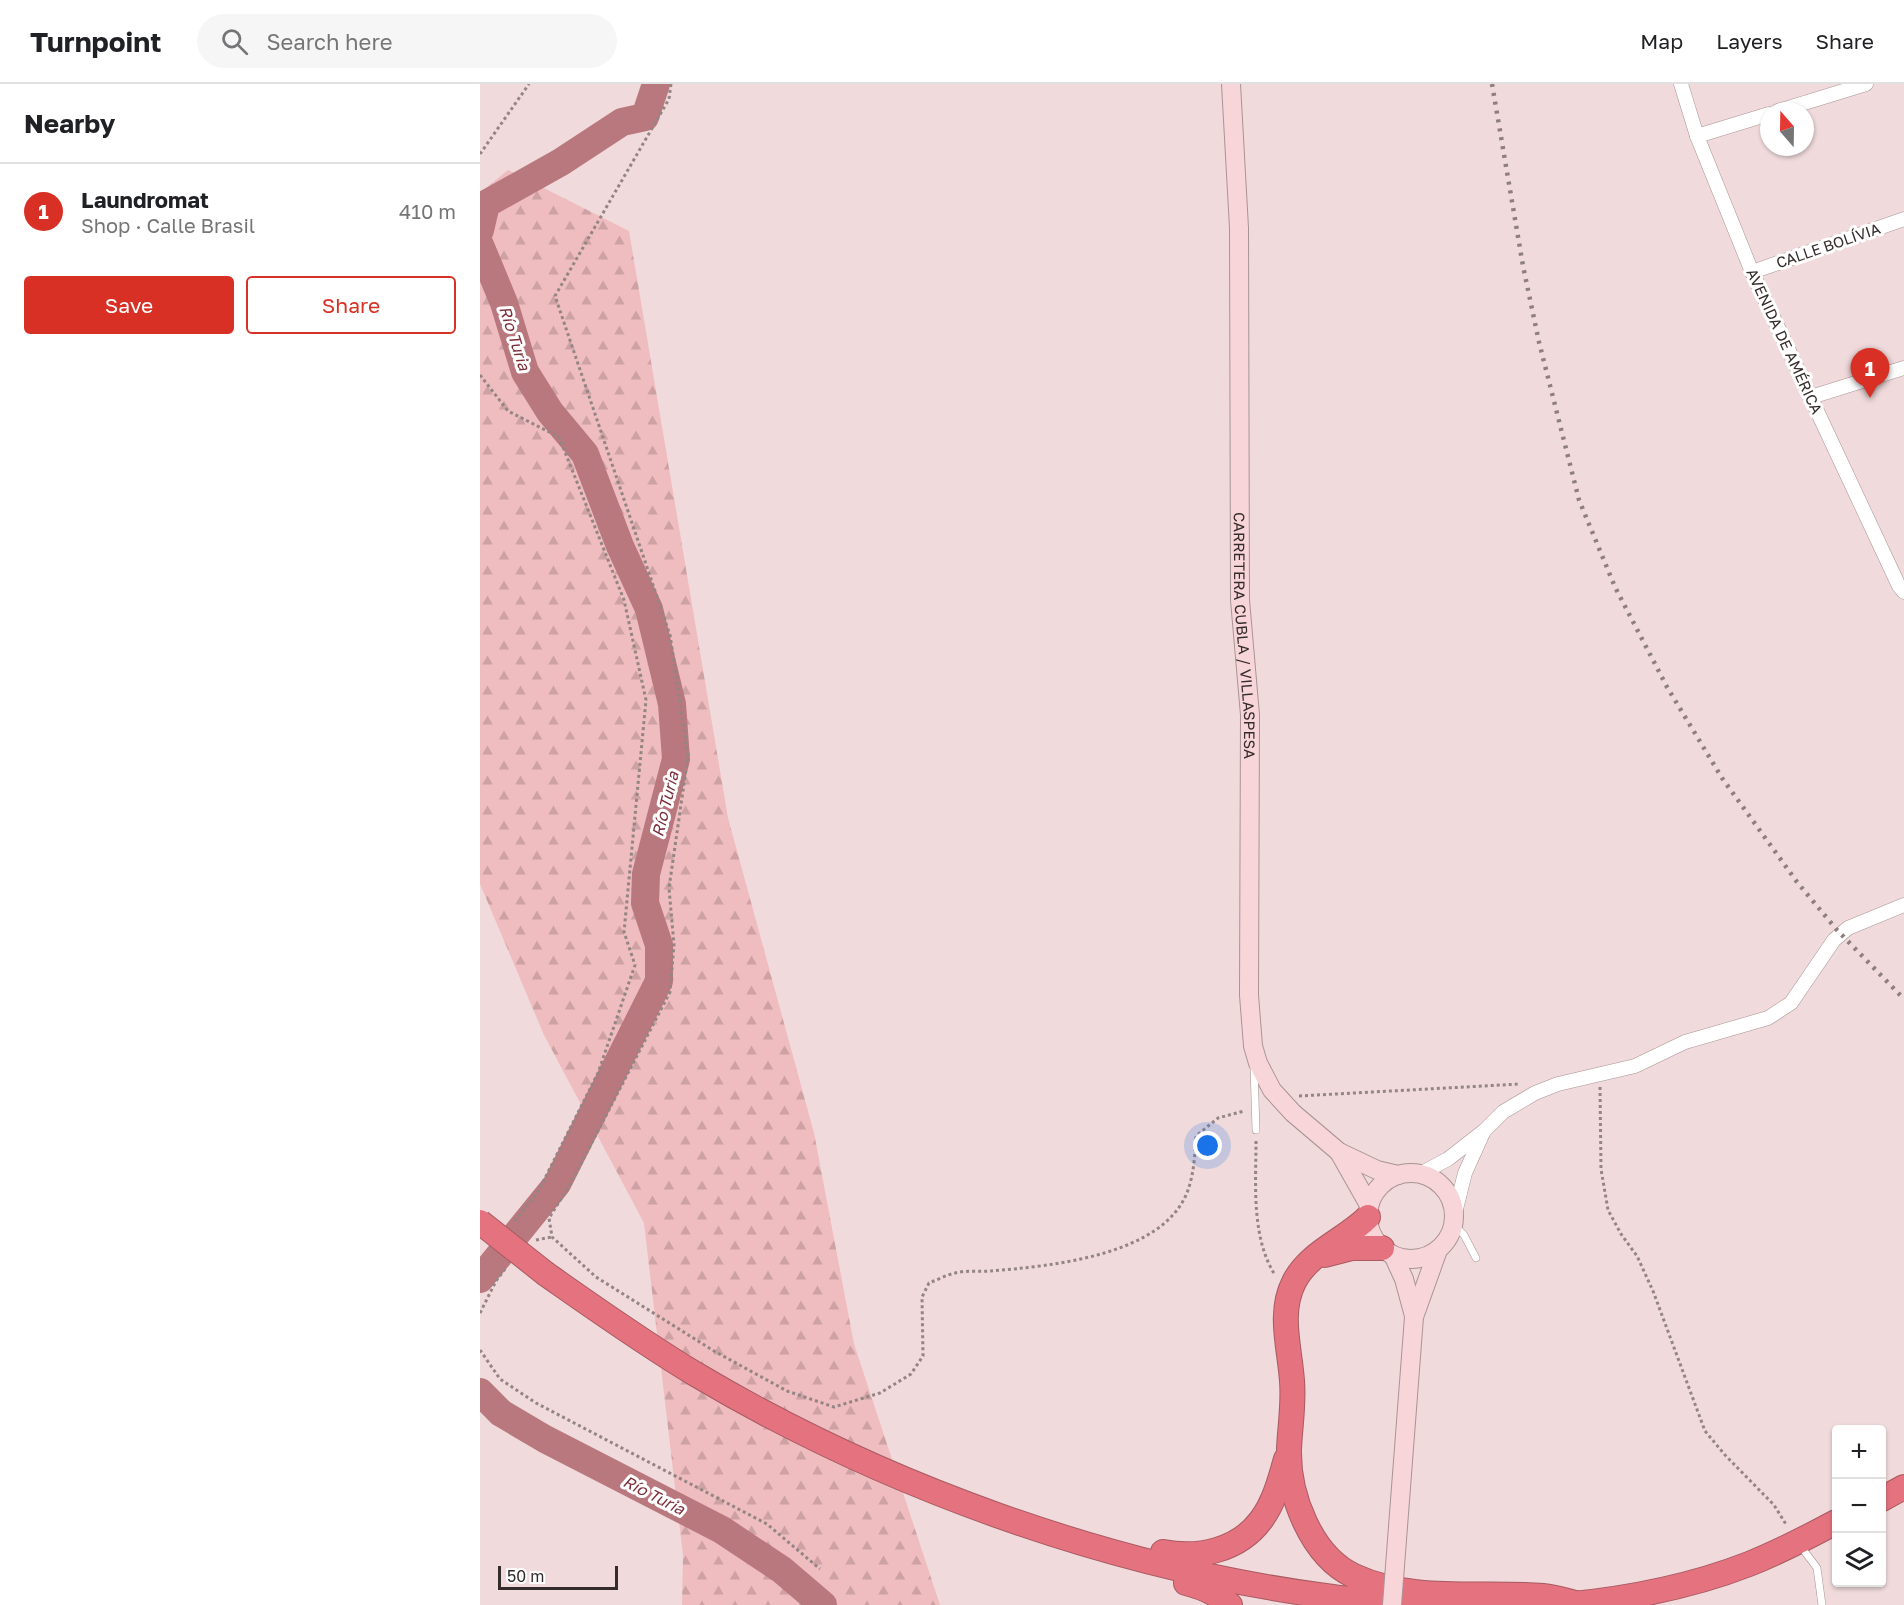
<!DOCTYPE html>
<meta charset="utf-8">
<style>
:root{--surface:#fff;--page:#f6f6f6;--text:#202124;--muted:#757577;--line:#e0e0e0;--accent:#d93025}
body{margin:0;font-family:"Golos Text",sans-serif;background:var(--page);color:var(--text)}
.controls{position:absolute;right:18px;bottom:18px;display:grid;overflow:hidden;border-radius:6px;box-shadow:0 2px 4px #0004}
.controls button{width:54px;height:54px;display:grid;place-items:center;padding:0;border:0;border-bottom:2px solid var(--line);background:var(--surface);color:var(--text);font:30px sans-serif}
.compass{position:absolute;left:1280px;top:18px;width:54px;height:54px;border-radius:50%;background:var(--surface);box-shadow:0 2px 4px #0004;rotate:340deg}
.scale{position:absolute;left:18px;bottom:15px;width:120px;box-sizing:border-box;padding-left:6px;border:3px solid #342c2c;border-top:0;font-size:16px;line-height:21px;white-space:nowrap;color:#342c2c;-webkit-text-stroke:4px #fff;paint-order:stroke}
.you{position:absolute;left:728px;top:1062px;width:21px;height:21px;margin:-15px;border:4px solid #fff;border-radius:50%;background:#1a73e8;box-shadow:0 0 0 9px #1a73e833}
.badge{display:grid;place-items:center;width:39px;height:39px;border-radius:50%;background:var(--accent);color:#fff;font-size:20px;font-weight:700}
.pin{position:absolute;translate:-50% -50px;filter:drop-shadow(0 2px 3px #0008)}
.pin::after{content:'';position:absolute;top:32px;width:21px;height:18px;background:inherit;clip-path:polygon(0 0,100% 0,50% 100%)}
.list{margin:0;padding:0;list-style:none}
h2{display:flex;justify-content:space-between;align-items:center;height:78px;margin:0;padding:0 24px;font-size:26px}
h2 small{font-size:20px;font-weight:400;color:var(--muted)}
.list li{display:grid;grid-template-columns:39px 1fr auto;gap:18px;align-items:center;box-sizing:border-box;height:96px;padding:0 24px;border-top:2px solid var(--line)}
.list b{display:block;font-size:22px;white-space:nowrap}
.list p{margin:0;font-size:20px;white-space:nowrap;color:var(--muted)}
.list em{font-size:20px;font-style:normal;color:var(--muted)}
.actions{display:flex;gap:12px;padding:18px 24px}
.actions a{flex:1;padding:14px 0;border:2px solid var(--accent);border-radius:6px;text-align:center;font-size:21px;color:var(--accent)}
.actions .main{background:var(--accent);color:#fff}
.icon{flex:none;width:33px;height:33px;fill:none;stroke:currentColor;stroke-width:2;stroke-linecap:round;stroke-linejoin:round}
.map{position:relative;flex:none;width:1424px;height:1521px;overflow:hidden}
header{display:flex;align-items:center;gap:36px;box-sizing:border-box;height:84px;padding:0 30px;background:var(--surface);border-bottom:2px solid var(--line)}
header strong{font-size:28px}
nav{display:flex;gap:33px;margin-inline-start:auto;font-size:21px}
.search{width:420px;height:54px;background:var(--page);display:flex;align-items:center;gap:15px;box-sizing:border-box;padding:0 21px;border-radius:33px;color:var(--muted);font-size:22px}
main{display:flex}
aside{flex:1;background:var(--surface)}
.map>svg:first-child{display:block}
.forest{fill:url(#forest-firs)}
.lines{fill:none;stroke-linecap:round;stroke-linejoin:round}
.river{stroke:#b8787d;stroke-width:28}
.lane-casing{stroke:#a99495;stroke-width:8}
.street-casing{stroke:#a99495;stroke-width:15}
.secondary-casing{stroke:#a99495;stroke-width:20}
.highway-casing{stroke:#a75a62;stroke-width:26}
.path{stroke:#948585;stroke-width:3;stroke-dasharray:3 3;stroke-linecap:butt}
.lane{stroke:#fff;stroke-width:7}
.street{stroke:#fff;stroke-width:14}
.secondary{stroke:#f7d5d9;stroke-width:18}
.highway{stroke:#e5727f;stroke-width:24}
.rail{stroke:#8d7f7f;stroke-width:4.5;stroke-dasharray:3 6;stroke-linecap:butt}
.secondary-bridge-casing{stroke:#a99495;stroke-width:20;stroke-linecap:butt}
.highway-bridge-casing{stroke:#a75a62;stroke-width:26;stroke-linecap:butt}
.secondary-bridge{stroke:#f7d5d9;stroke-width:18}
.highway-bridge{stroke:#e5727f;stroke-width:24}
.labels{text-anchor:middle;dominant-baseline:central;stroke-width:6;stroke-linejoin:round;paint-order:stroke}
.street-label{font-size:15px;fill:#342c2c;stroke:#fff}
.water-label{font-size:16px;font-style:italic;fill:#7c2d38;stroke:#fff}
</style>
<header>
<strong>Turnpoint</strong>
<div class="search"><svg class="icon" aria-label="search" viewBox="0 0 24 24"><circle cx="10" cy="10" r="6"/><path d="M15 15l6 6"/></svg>Search here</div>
<nav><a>Map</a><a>Layers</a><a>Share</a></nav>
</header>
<main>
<aside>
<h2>Nearby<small></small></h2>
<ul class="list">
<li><span class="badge">1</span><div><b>Laundromat</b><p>Shop · Calle Brasil</p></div><em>410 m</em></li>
</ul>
<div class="actions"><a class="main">Save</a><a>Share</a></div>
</aside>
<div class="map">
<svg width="1424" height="1521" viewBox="0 0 1424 1521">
<defs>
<pattern id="forest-firs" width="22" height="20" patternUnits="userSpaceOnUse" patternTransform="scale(1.5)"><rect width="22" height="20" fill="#efbcbf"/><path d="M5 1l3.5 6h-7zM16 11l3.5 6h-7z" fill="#cea2a4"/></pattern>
</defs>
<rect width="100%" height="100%" fill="#f0dadb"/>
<polygon class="forest" points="28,86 149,147 248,734 334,1049 374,1260 460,1521 202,1521 203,1471 164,1139 64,951 0,800 0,109"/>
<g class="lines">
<g class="river">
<polyline points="0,146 6,120 81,78 142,38 165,33 176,0"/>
<polyline points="0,161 24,219 45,288 70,328 105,370 140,462 169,525 192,620 196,675 166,790 165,819 179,861 179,897 77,1100 0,1195"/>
<polyline points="0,1308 21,1329 65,1355 242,1446 302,1486 343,1521"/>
</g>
<g class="lane-casing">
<g id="lane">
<polyline points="774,983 776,1046"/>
<polyline points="974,1141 984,1151 996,1174"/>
<polyline points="1319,1460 1337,1484 1342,1521"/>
</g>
</g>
<g class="street-casing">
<g id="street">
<polyline points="1201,0 1217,52 1272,188 1419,502 1424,508"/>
<polyline points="1298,27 1386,0"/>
<polyline points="1217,52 1289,30"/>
<polyline points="1272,188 1424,135"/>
<polyline points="1331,313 1424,284"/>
<polyline points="940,1090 968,1075 1004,1047 1023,1028 1055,1009 1078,1000 1155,982 1205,958 1288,934 1311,919 1354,856 1368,844 1424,821"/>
<polyline points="975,1129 985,1089 1003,1049"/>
</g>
</g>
<g class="secondary-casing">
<g id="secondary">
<path id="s1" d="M751,0L759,144L760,516L770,631L769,911L773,962L778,979L792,1006L813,1029L859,1068L897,1086L918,1091"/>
<polyline points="859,1068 889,1121"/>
<circle cx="931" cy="1132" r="43"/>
<polyline points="913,1171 924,1195 934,1232"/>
<polyline points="915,1482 934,1233 958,1166"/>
</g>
</g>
<g class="highway-casing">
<g id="highway">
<path d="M888,1133C865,1156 829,1168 814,1198C798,1229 810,1265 812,1297C814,1320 810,1342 809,1365C808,1411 831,1472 874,1492C932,1519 1002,1507 1063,1512C1075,1513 1087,1517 1099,1520"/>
<polyline points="845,1171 872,1164 902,1164"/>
<path d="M66,1190C116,1225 165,1260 217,1291C404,1402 629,1483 845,1512C878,1517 911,1518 945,1521"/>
<polyline points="1402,1415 1424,1403"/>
<path d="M683,1468C719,1475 759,1466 781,1436C794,1419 800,1396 806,1375"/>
<path d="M706,1499C722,1503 737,1509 750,1521"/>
<path d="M1084,1521C1147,1515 1210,1503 1269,1480C1299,1468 1328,1453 1356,1438"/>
</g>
</g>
<g class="path">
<path d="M191,0L189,15L75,212L190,551L208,672L189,804L194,861L190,908L91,1099L69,1134L72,1153L116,1193L234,1267L307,1307L354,1323L400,1309L431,1290L443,1272L442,1213L449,1199C457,1196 466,1191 475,1189C486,1186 499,1188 511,1187C570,1182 685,1172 708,1106C714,1089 715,1070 716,1052L738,1034L764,1027"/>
<polyline points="0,70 49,0"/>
<polyline points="0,291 28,327 79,353 144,516 166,616 144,848 155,881 118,989 59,1106 34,1138"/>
<polyline points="1120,1003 1121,1085 1128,1126 1141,1150 1157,1172 1173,1207 1225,1347 1245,1371 1294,1421 1307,1442"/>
<polyline points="819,1012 1040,1000"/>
<path d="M776,1057C776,1100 771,1153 795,1191"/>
<polyline points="56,1156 72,1153"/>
<polyline points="0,1229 16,1197 25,1185"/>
<polyline points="0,1266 20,1295 56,1319 287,1440 340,1485"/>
</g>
<use href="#lane" class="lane"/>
<use href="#street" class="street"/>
<use href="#secondary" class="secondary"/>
<use href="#highway" class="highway"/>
<polyline class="rail" points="1012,0 1043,182 1059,258 1099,416 1135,503 1187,603 1242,694 1317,798 1357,846 1424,915"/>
<g class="secondary-bridge-casing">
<polyline id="secondary-bridge" points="912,1521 915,1482"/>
</g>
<g class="highway-bridge-casing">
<polyline id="highway-bridge" points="0,1138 66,1190"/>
</g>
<use href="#secondary-bridge" class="secondary-bridge"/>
<use href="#highway-bridge" class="highway-bridge"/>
</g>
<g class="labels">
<g class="street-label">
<text transform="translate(1348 161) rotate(-19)">CALLE BOLÍVIA</text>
<text transform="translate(1305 257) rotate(65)">AVENIDA DE AMÉRICA</text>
<text stroke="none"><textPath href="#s1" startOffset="552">CARRETERA CUBLA / VILLASPESA</textPath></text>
</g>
<g class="water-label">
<text transform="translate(35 254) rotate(72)">Río Turia</text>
<text transform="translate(185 720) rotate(-76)">Río Turia</text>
<text transform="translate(174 1411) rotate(27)">Río Turia</text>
</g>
</g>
</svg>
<div class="controls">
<button>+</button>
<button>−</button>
<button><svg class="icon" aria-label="layers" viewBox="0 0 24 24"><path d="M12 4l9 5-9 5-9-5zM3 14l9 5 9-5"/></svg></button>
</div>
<svg class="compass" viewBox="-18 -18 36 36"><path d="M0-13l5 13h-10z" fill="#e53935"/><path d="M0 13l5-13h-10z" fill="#757577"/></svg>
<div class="scale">50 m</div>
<div class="you"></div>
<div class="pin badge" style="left:1390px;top:314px">1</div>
</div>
</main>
